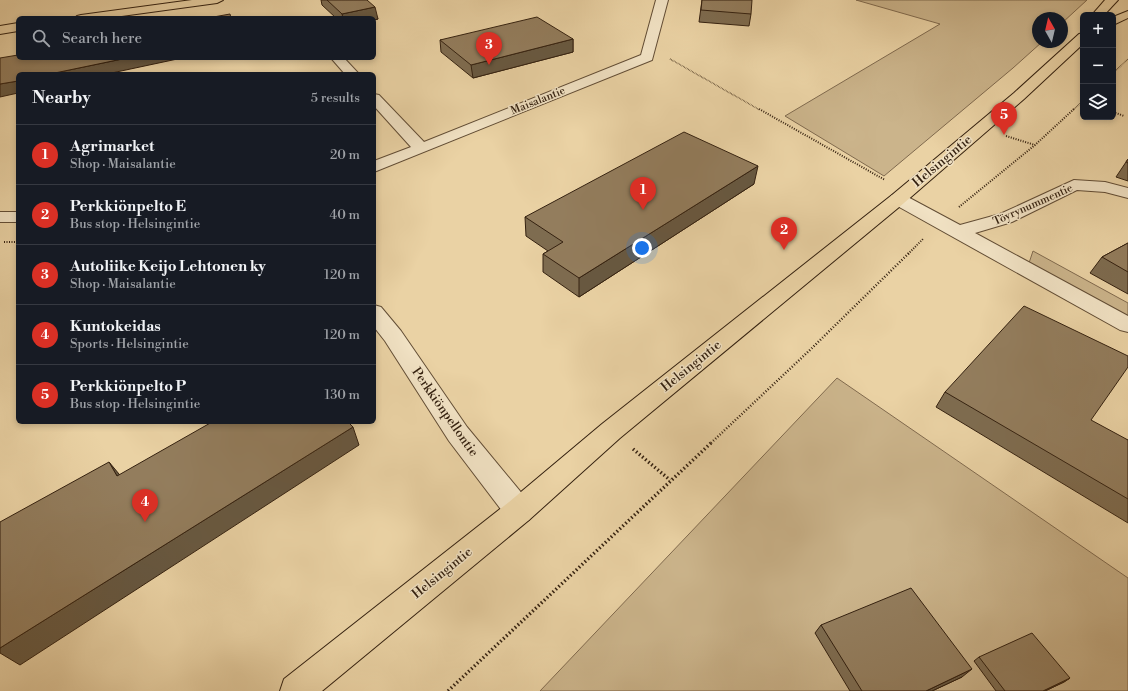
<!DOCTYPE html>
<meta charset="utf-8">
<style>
:root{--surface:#171b24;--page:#242831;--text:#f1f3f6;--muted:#9ea1a6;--line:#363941;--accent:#d93025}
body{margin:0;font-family:"Libre Bodoni",serif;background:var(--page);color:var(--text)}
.controls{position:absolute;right:12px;top:12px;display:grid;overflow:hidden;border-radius:6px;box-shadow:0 2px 6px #0003}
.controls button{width:36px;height:36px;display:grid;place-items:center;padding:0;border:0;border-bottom:1px solid var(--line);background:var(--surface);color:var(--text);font:20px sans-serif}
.compass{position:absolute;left:1032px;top:12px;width:36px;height:36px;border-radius:50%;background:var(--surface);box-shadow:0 2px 6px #0003;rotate:352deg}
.you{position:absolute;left:642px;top:248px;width:14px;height:14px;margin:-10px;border:3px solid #fff;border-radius:50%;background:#1a73e8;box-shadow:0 0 0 6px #1a73e833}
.badge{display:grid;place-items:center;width:26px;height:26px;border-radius:50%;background:var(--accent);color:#fff;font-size:13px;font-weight:700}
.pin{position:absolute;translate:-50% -33px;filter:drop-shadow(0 1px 2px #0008)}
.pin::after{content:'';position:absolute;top:21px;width:14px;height:12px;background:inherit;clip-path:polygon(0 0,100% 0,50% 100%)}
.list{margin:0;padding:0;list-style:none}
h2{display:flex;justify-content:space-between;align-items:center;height:52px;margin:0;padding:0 16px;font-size:17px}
h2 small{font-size:13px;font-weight:400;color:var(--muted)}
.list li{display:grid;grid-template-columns:26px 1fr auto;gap:12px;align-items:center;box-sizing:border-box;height:60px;padding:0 16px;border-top:1px solid var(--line)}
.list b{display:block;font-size:15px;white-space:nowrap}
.list p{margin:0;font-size:13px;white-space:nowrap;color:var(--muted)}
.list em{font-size:13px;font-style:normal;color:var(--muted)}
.icon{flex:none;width:22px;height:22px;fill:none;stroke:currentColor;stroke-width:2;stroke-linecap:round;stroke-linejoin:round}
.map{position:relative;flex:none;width:1128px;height:691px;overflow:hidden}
.search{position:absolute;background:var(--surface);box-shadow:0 2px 6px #0003;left:16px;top:16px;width:360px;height:44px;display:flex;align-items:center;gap:10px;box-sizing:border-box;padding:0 14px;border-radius:6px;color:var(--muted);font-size:15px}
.panel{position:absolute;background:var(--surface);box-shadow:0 2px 6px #0003;left:16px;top:72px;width:360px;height:352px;border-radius:6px}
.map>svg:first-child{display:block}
.green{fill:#cbb48b;stroke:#806a4e}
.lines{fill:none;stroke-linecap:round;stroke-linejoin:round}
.minor-casing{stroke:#624d35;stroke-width:2}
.major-casing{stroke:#342110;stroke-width:2}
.highway-casing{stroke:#342110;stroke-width:2}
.path-far3{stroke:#342110;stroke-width:1.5;stroke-dasharray:0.5 1;stroke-linecap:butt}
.path-far2{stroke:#342110;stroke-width:2;stroke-dasharray:1 1.5;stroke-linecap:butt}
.path-far1{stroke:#342110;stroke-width:2.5;stroke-dasharray:1 2;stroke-linecap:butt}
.path{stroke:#342110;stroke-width:3.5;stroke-dasharray:1.5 2.5;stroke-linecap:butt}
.minor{fill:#f1e2c4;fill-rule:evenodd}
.major{fill:#ead2a4;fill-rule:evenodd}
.highway{fill:#ead2a4;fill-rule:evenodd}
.wall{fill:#7e6c50;stroke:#342110}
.shaded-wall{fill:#675841;stroke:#342110}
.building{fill:#937d5d;stroke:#342110}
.labels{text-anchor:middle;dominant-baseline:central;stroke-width:3;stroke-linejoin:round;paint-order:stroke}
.far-street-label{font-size:11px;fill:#342110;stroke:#f1e2c4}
.street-label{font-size:13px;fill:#342110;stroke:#f1e2c4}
</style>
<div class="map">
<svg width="1128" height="691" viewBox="0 0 1128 691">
<rect width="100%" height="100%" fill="#ead2a4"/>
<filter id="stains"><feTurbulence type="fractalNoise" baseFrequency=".005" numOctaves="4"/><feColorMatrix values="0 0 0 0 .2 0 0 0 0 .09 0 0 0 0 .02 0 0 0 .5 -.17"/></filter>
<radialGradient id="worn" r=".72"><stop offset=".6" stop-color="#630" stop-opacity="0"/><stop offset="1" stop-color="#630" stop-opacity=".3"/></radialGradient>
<g class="green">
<polygon points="856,0 1087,0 1062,23 1062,18 1038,18 1038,42 1042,42 1013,68 884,176 785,116 940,24"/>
<polygon points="1033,251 1128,303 1128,318 1029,263"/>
<polygon points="837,378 1128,578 1128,691 540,691"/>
</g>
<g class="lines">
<g class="minor-casing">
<g id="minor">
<polygon points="656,0 668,0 652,60 374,172 374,161 411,147 374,106 374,94 379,95 424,142 641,55"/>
<polygon points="331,58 344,58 359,74 345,74"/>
<polygon points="1074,180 1105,182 1128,188 1128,198 1105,192 1077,190 1012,222 975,233 1128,316 1128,332 1120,330 892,203 889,199 892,195 898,194 904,195 960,225 1000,214"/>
<rect x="0" y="212" width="18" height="10"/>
<polygon points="374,305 381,307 401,331 467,427 529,502 533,511 529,520 519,523 509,520 449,441 385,341 374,327"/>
</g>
</g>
<g class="major-casing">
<g id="major">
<polygon points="1105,0 1118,0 1104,15 1092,15"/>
<polygon points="1128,11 1128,18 1113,25 1113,17"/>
<polygon points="1083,33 1083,44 1024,99 904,203 620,438 529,520 322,691 280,691 284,679 509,502 602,424 892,195 1014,93 1079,34"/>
</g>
</g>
<g class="highway-casing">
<g id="highway">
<polygon points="192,0 223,0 217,3 107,18 75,18 77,16 81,15"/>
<polygon points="18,23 18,31 0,34 0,26"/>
</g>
</g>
<g class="path-far3">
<polyline points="670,59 760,110"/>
<polyline points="1113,73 1128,59"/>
<polyline points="1073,110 1083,101"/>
</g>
<g class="path-far2">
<polyline points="759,109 885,180"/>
<polyline points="1113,112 1124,116"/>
<polyline points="1006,136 1035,145"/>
<polyline points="959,207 1035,145 1074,109"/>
<polyline points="4,242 18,242"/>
<polyline points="908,254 923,239"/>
</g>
<polyline class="path-far1" points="711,443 811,349 909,253"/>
<g class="path">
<polyline points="633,449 670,480"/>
<polyline points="448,691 712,442"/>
</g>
<use href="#minor" class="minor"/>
<use href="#major" class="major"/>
<use href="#highway" class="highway"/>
</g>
<g class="wall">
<polygon points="321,0 367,0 378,19 374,20 374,18 336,18 322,5"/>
<polygon points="702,0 751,14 749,26 699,22"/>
<polygon points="573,39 573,52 473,78 441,52 440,40"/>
<polygon points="1128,159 1128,181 1116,177"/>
<polygon points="754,184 579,297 543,272 543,254 548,251 526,236 525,217"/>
<polygon points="1128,243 1128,294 1090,273 1102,257"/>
<polygon points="945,392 1128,440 1128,523 936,407"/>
<polygon points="821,625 962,677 932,691 850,691 815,633"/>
<polygon points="979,657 1070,678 1064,682 1045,691 996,691 974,661"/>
</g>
<g class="shaded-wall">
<polygon points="375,7 378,19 374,20 374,18 343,18 342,14"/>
<polygon points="573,39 573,52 473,78 471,65"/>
<polygon points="127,58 182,58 107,74 50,74"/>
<polygon points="18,81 18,93 0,97 0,84"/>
<polygon points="758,166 754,184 579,297 579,278"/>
<polygon points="353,427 359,445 20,665 0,653 0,648"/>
<polygon points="109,462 124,480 117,476"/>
<polygon points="972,669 962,677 932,691 926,691"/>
<polygon points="1070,678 1064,682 1045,691 1043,691"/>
</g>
<g class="building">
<polygon points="327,0 367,0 375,7 342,14"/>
<polygon points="702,0 752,0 751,14 701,10"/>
<polygon points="230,14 231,18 208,18"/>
<polygon points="537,17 573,39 471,65 440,40"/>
<polygon points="18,55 18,58 127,58 50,74 18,74 18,81 0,84 0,58"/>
<polygon points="684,132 758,166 579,278 543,254 563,242 525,217"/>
<polygon points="1128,159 1128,163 1126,162"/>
<polygon points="1128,243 1128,272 1102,257"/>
<polygon points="1024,306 1128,356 1128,367 1091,420 1128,440 1128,499 945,392"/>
<polygon points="212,422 348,422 353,427 0,648 0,522 109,462 117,476"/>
<polygon points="911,588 972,669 926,691 862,691 821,625"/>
<polygon points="1032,633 1070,678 1043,691 1005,691 979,657"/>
</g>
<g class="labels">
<g class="far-street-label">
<text transform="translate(538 101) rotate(-22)">Maisalantie</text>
<text transform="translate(1033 205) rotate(-24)">Töyrynummentie</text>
</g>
<g class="street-label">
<text transform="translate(942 161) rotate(-40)">Helsingintie</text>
<text transform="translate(691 366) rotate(-39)">Helsingintie</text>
<text transform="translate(445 412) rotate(55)">Perkkiönpellontie</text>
<text transform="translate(442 573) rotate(-39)">Helsingintie</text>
</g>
</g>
<rect width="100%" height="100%" filter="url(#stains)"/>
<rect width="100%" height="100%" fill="url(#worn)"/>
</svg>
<div class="controls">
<button>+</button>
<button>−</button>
<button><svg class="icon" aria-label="layers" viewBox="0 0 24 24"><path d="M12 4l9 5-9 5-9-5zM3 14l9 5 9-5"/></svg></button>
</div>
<svg class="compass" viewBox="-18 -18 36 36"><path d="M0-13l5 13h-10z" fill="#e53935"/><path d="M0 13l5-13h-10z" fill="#9ea1a6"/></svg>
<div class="you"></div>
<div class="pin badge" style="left:643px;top:210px">1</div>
<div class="pin badge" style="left:784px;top:250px">2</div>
<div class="pin badge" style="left:489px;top:65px">3</div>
<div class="pin badge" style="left:145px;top:522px">4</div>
<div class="pin badge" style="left:1004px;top:135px">5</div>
<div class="search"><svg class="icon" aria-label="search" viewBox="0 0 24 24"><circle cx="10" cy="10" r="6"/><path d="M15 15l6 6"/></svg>Search here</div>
<section class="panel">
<h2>Nearby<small>5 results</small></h2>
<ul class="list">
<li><span class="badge">1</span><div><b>Agrimarket</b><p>Shop · Maisalantie</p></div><em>20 m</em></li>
<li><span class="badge">2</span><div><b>Perkkiönpelto E</b><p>Bus stop · Helsingintie</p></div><em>40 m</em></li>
<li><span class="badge">3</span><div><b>Autoliike Keijo Lehtonen ky</b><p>Shop · Maisalantie</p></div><em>120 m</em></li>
<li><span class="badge">4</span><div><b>Kuntokeidas</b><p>Sports · Helsingintie</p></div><em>120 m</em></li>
<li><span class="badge">5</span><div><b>Perkkiönpelto P</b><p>Bus stop · Helsingintie</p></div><em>130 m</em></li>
</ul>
</section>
</div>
